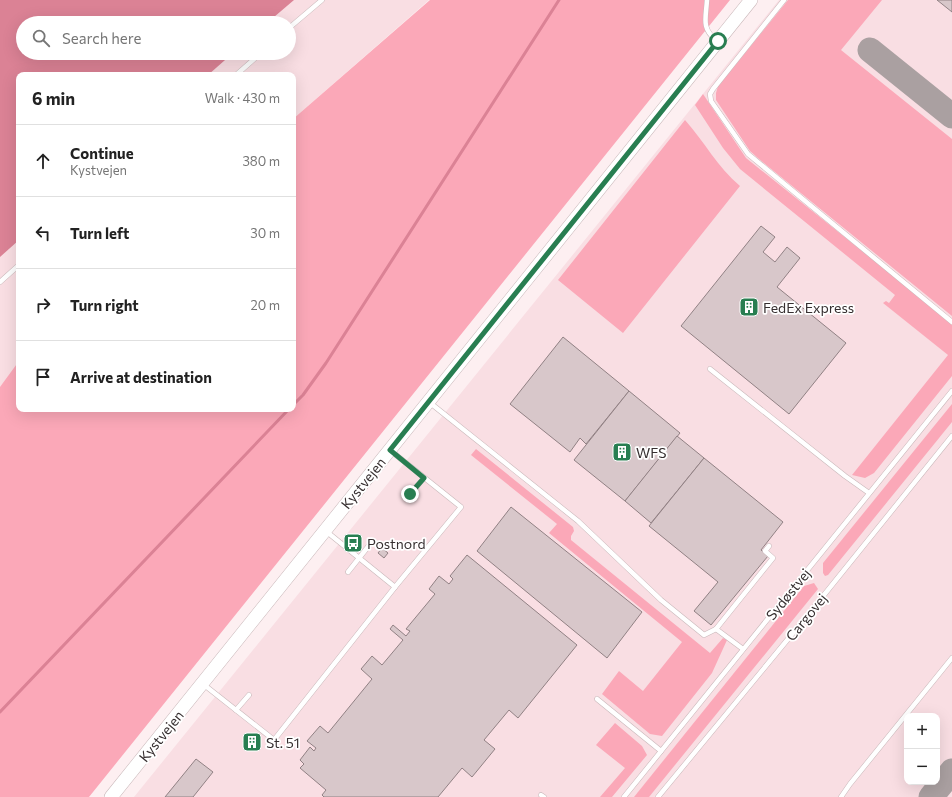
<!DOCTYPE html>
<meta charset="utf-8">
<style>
:root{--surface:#fff;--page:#f2f2f2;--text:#222;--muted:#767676;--line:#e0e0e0}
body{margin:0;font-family:Commissioner,sans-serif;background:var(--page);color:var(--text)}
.controls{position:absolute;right:12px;bottom:12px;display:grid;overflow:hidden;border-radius:8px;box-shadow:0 4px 16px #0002}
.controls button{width:36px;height:36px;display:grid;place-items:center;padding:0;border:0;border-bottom:1px solid var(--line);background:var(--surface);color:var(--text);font:20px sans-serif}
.stop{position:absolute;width:12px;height:12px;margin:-9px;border:3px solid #287e51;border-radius:50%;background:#fff}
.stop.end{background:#287e51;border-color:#fff;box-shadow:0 1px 4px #0008}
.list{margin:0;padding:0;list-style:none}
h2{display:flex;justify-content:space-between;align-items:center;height:52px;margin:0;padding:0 16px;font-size:17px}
h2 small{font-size:13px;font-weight:400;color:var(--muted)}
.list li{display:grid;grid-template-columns:26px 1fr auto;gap:12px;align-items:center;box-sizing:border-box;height:72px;padding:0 16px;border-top:1px solid var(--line)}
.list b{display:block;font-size:15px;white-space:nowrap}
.list p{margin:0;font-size:13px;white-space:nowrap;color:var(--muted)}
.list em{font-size:13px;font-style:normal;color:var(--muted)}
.icon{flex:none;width:22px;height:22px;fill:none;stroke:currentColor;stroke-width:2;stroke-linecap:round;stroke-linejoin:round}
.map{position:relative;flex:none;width:952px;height:797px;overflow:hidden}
.search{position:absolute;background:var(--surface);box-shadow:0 4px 16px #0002;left:16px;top:16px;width:280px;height:44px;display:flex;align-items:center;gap:10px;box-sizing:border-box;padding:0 14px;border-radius:22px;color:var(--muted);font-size:15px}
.panel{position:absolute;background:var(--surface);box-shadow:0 4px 16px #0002;left:16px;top:72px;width:280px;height:340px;border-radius:8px}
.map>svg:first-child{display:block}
.built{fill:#f9dee3;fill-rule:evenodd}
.green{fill:#fba8b8}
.water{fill:#db8295}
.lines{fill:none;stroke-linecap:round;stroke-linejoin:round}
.stream{stroke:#db8295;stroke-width:3}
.taxiway{stroke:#aaa0a1;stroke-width:25}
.building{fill:#d8c7ca;stroke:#918184}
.lane-casing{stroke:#c9b8ba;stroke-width:5.5}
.secondary-casing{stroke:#c9b8ba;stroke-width:14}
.lane{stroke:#fff;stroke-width:4.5}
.secondary{stroke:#fff;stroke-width:13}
.route{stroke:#287e51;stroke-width:5}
.labels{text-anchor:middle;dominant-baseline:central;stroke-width:3.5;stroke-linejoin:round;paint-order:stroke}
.poi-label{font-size:14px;fill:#362f30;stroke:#fff;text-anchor:start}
.street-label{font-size:14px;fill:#362f30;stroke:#fff}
</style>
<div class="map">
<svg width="952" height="797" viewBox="0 0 952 797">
<rect width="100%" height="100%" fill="#fdeff1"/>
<g class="built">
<polygon points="293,0 429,0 293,119 293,75 207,75 232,53 289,53 289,23 266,23"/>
<path d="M779,0H952V797H134ZM907,716H937V782H907Z"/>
<polygon points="19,238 19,409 0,447 0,255"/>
</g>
<g class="green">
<polygon points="430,0 730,0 89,797 0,797 0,387 19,361 19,409 293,409 293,119"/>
<polygon points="788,0 882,0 841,50 952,139 952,316 759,159 750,151 716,100 716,93 718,86"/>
<polygon points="703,94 746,158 952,323 952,376 874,473 865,478 852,475 948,355 883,303 886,301 889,303 895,295 740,169 723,148 695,105"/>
<path d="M685,120C704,141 718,168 740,186L623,333L558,280Z"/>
<polygon points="952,404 952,422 828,575 825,576 823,573 823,563"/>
<polygon points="476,449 573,527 574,531 571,536 571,540 710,653 723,638 727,640 712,673 662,736 650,734 602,694 619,671 643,691 682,642 549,533 557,524 471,455"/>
<polygon points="814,583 818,589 649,797 634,797 804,586"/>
<polygon points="615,723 642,746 647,755 612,797 600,797 625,768 596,745"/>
</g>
<polygon class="water" points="0,0 294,0 267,23 23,23 23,53 233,53 208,75 19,75 19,240 0,257"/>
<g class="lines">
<g class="stream">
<polyline points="293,405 303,395 326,363 559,0"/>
<polyline points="0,712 289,409"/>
</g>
<g class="taxiway">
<polyline points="870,50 952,116"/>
<polyline points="931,797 952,771"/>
</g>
</g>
<g class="building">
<polygon points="937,0 952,0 952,12"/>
<polygon points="761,226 775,237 763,252 775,262 787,247 800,258 777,287 846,343 789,414 681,326"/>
<polygon points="563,337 629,391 586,444 580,438 570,452 510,404"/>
<polygon points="629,391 680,433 625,501 574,460"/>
<polygon points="677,436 704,458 651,523 625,501"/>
<polygon points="704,458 783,522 761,550 768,556 711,625 694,611 718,582 649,526"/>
<polygon points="511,507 642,612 607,658 477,551"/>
<polygon points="382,548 388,553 384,558 378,553"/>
<polygon points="467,555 577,645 518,718 509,710 484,740 495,749 472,777 462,768 438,797 324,797 322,795 326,790 300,768 304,764 300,760 310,747 314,751 316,748 307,741 320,726 328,733 372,679 361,669 372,656 382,665 403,640 390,629 393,625 406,636 410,631 406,629 435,594 429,589 439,576 449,584 453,579 450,576"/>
<polygon points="250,733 260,742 253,750 243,742"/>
<polygon points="196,759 213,772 193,797 165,797"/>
</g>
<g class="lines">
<g class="lane-casing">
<g id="lane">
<path d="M707,0C706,18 701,28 716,40"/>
<polyline points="784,0 713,89 710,94 711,101 748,154 952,322"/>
<polyline points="289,28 322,0"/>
<polyline points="236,75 261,53"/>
<polyline points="0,282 19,265"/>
<polyline points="710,369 845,476 869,493"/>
<polyline points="429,402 578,521 661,600 704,635 716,629 743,649"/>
<polyline points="410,494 424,478"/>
<polyline points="327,532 395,587"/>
<polyline points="348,572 371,543"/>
<polyline points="716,629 773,558 765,551 769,546"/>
<polyline points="203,684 274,740 395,587 461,507 391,451"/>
<polyline points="597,699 661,751"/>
<polyline points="236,710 249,695"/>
<polyline points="541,795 544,797"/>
<polyline points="624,797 952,391"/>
<polyline points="658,797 807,616 952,436"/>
<polyline points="841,797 850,784 952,658"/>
</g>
</g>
<g class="secondary-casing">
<polyline id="secondary" points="111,797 751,0"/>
</g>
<use href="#lane" class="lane"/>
<use href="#secondary" class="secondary"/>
</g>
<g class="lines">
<polyline class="route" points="410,494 424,478 390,450 718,41"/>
</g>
<defs>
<g id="building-square" transform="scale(1)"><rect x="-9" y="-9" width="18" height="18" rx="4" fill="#287e51" stroke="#fff"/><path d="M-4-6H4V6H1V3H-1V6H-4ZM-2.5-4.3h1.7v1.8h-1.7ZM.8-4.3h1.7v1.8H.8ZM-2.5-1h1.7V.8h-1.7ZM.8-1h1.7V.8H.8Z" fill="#fff"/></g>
<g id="bus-square" transform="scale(1)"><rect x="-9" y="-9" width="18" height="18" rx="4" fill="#287e51" stroke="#fff"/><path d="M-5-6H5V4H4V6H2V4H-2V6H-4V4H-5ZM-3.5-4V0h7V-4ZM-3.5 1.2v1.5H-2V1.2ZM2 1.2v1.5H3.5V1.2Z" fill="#fff"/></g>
</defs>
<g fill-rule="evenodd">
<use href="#building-square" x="749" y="307"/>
<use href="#building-square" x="622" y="452"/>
<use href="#bus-square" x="353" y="543"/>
<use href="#building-square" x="252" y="742"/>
</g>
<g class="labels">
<g class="poi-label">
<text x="763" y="307">FedEx Express</text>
<text x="636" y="452">WFS</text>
<text x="367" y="543">Postnord</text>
<text x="266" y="742">St. 51</text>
</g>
<g class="street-label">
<text transform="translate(363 483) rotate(-51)">Kystvejen</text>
<text transform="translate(788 594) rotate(-51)">Sydøstvej</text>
<text transform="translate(806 617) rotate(-51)">Cargovej</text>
<text transform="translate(161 736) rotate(-51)">Kystvejen</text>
</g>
</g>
</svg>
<div class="controls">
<button>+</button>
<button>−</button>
</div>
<div class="stop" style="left:718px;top:41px"></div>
<div class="stop end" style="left:410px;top:494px"></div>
<div class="search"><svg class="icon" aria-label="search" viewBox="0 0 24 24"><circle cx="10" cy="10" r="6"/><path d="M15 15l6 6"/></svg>Search here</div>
<section class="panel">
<h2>6 min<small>Walk · 430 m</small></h2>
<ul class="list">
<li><svg class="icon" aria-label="ahead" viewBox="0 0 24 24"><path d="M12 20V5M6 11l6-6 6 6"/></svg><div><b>Continue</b><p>Kystvejen</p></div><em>380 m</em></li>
<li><svg class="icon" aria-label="left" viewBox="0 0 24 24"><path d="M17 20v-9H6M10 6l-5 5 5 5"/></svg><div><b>Turn left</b></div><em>30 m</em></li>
<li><svg class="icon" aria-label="right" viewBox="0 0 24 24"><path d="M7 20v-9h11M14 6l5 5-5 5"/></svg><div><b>Turn right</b></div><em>20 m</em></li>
<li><svg class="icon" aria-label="arrive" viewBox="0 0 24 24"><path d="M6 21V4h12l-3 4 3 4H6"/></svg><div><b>Arrive at destination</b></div></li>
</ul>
</section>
</div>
